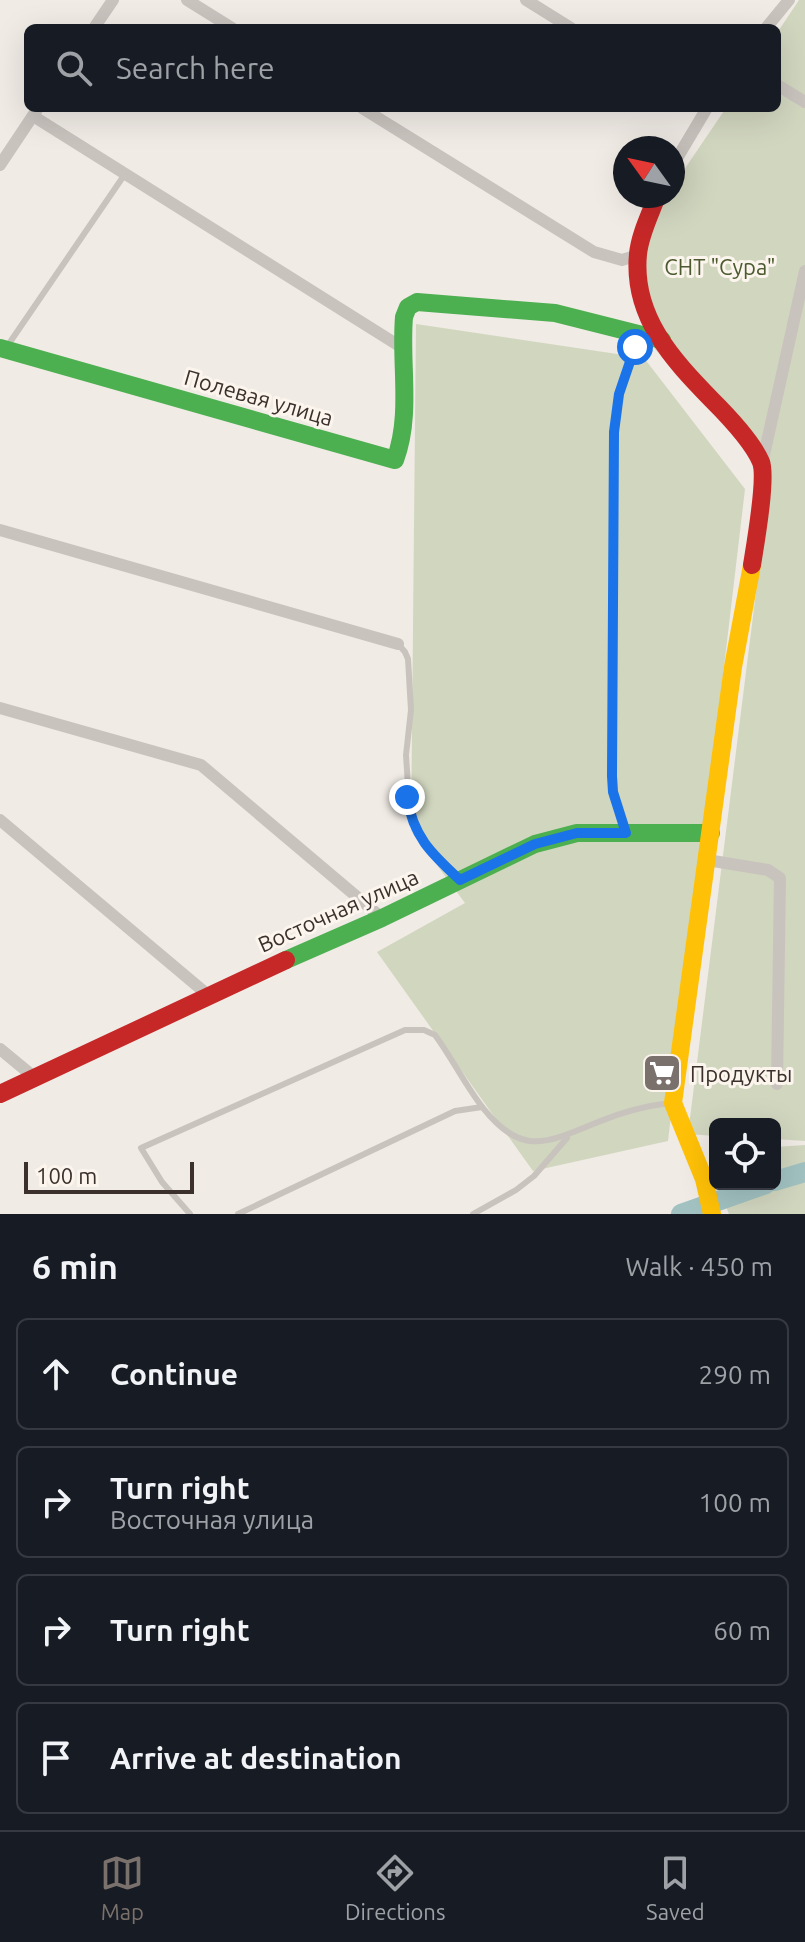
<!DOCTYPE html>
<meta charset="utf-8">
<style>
:root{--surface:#171b24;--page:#20242c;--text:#f1f3f6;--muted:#9ea1a6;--line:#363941;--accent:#7a716c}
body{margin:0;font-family:Ubuntu,sans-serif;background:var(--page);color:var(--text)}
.controls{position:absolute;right:24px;bottom:24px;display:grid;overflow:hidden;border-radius:12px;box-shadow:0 8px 32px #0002}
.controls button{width:72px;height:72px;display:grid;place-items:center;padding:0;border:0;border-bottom:2px solid var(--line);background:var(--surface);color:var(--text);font:40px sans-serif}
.compass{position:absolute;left:613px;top:136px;width:72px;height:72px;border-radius:50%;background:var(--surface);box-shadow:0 8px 32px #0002;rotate:303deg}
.scale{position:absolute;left:24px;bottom:20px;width:170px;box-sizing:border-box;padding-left:8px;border:4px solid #3b302b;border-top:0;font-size:22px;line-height:28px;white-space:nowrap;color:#3b302b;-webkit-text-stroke:6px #fbf5ee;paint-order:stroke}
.stop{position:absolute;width:24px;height:24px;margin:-18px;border:6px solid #1a73e8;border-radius:50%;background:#fff}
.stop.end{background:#1a73e8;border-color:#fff;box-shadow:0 2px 8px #0008}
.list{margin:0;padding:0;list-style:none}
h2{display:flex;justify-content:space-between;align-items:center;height:104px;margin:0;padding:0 32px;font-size:34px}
h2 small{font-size:26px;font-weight:400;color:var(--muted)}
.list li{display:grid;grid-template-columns:52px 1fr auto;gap:24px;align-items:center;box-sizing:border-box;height:112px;margin:0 16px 16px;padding:0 16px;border:2px solid var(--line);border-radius:12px}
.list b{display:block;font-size:30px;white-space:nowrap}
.list p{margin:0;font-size:26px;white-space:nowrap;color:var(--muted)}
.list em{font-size:26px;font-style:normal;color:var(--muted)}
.icon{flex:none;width:44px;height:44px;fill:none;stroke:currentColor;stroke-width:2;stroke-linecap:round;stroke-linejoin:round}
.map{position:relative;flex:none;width:805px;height:1214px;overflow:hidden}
.search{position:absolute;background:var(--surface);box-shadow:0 8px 32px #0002;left:24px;right:24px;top:24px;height:88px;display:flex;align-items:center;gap:20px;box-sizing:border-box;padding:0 28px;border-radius:12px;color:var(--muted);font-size:30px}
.sheet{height:616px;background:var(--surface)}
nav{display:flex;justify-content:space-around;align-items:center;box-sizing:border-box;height:112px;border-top:2px solid var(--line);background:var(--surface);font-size:22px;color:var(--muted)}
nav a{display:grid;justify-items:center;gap:4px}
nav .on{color:var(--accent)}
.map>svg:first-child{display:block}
.green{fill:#d1d6bf}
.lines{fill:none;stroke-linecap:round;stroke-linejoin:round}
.river{stroke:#a1c2c1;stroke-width:20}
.lane{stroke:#c9c3be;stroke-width:6}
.street{stroke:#c9c3be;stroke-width:12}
.fast{stroke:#4caf50;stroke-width:18}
.slow{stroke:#ffc107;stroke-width:18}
.jam{stroke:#c62828;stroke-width:18}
.route{stroke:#1a73e8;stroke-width:10}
.labels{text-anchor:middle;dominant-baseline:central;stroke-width:6;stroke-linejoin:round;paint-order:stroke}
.park-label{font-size:22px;fill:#4a5a2e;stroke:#fbf5ee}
.street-label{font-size:22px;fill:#3b302b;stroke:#fbf5ee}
.poi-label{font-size:22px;fill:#3b302b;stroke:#fbf5ee;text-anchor:start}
</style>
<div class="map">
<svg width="805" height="1214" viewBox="0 0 805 1214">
<rect width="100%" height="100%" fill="#f0ebe5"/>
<g class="green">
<polygon points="799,0 805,0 805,1141 775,1139 775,1124 715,1124 715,1136 688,1134 771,473 654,348 629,251 666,196 673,196 673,186 726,108 777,108 777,33"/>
<polygon points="416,324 644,358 745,489 668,1141 533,1171 377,952 465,903 411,830"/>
<polygon points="805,1145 805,1214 729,1214 717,1184 775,1184 775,1147"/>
</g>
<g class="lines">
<g class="river">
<polyline points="775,1181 805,1172"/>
<polyline points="681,1214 766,1184"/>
</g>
<g class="lane">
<polyline points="6,348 125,174"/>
<polyline points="398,644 405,652 408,659 411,710 406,755 410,817 422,841 458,879"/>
<path d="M625,829L613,792L612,776L614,432C616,400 623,367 640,339"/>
<path d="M190,1214L162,1182L141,1148L405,1030H424L435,1035C452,1058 465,1085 483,1108C523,1158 548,1142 598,1122C622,1112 644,1106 670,1103"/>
<polyline points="238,1214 455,1111 482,1107"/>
<polyline points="473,1214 516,1190 534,1176 567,1138"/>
</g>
<g class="street">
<polyline points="187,0 232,28"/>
<polyline points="526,0 571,28"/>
<polyline points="94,28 113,0"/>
<polyline points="766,28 789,0"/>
<polyline points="777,85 805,102"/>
<polyline points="362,108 594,252 622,260 638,255"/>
<polyline points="33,116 401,347"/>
<polyline points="0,165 38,108"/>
<polyline points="673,165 707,108"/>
<polyline points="762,464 805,271"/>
<polyline points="0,530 398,644"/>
<polyline points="0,708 201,765 382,918"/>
<polyline points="0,820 208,995"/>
<polyline points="707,860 768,870 780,878 777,1084"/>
<polyline points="0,1049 34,1077"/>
</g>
<g class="fast">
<path d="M0,348L395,460C412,415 400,364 404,317L408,307L417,302L555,313L662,340"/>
<polyline points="286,960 382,918 535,844 577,833 711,833"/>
</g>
<polyline class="slow" points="712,1214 704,1179 673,1103 733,667 752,565"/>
<g class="jam">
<path d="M657,196C650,215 640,234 638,254C632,316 672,359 712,400C727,415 753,443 761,462C767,478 755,546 752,565"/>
<polyline points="0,1094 286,960"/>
</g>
</g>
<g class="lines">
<path class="route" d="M407,797C413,837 432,854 460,880L535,844L577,833H626L613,792L612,776L614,432L619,394L635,347"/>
</g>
<defs>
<g id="supermarket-square" transform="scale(2)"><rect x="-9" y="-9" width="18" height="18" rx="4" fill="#7a716c" stroke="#fbf5ee"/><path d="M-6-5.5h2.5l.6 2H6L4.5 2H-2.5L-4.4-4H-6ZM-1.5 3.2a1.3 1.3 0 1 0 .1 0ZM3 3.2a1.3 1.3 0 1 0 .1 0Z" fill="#fff"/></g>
</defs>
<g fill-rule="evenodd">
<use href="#supermarket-square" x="662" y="1073"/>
</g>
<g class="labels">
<g class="park-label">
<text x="720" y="266">СНТ "Сура"</text>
</g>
<g class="street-label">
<text transform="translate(259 397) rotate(16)">Полевая улица</text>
<text transform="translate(338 910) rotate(-24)">Восточная улица</text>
</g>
<g class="poi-label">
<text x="690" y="1073">Продукты</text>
</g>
</g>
</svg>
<div class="controls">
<button><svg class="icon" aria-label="locate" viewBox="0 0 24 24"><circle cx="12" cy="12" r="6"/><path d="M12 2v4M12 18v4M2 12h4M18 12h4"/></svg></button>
</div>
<svg class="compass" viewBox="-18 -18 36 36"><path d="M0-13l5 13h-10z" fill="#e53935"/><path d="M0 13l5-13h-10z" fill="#9ea1a6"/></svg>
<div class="scale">100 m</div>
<div class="stop" style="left:635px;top:347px"></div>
<div class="stop end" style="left:407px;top:797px"></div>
<div class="search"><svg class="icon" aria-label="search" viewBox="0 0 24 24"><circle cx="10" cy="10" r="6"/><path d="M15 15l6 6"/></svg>Search here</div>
</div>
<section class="sheet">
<h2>6 min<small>Walk · 450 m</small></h2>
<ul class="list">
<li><svg class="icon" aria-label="ahead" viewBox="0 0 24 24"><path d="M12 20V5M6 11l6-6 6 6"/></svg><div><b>Continue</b></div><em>290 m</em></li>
<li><svg class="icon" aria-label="right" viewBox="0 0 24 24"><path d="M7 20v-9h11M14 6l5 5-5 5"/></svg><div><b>Turn right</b><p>Восточная улица</p></div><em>100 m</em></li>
<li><svg class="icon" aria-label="right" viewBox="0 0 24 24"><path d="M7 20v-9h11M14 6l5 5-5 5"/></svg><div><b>Turn right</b></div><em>60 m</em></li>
<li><svg class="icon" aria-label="arrive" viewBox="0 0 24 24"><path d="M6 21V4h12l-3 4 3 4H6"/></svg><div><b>Arrive at destination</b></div></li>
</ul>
</section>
<nav>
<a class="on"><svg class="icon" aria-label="map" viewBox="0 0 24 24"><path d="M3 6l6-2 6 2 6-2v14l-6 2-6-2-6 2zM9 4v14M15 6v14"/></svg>Map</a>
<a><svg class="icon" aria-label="directions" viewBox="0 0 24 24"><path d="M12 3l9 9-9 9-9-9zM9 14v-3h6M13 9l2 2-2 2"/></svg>Directions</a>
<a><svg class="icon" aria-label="saved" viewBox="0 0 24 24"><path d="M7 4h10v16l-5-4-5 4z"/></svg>Saved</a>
</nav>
